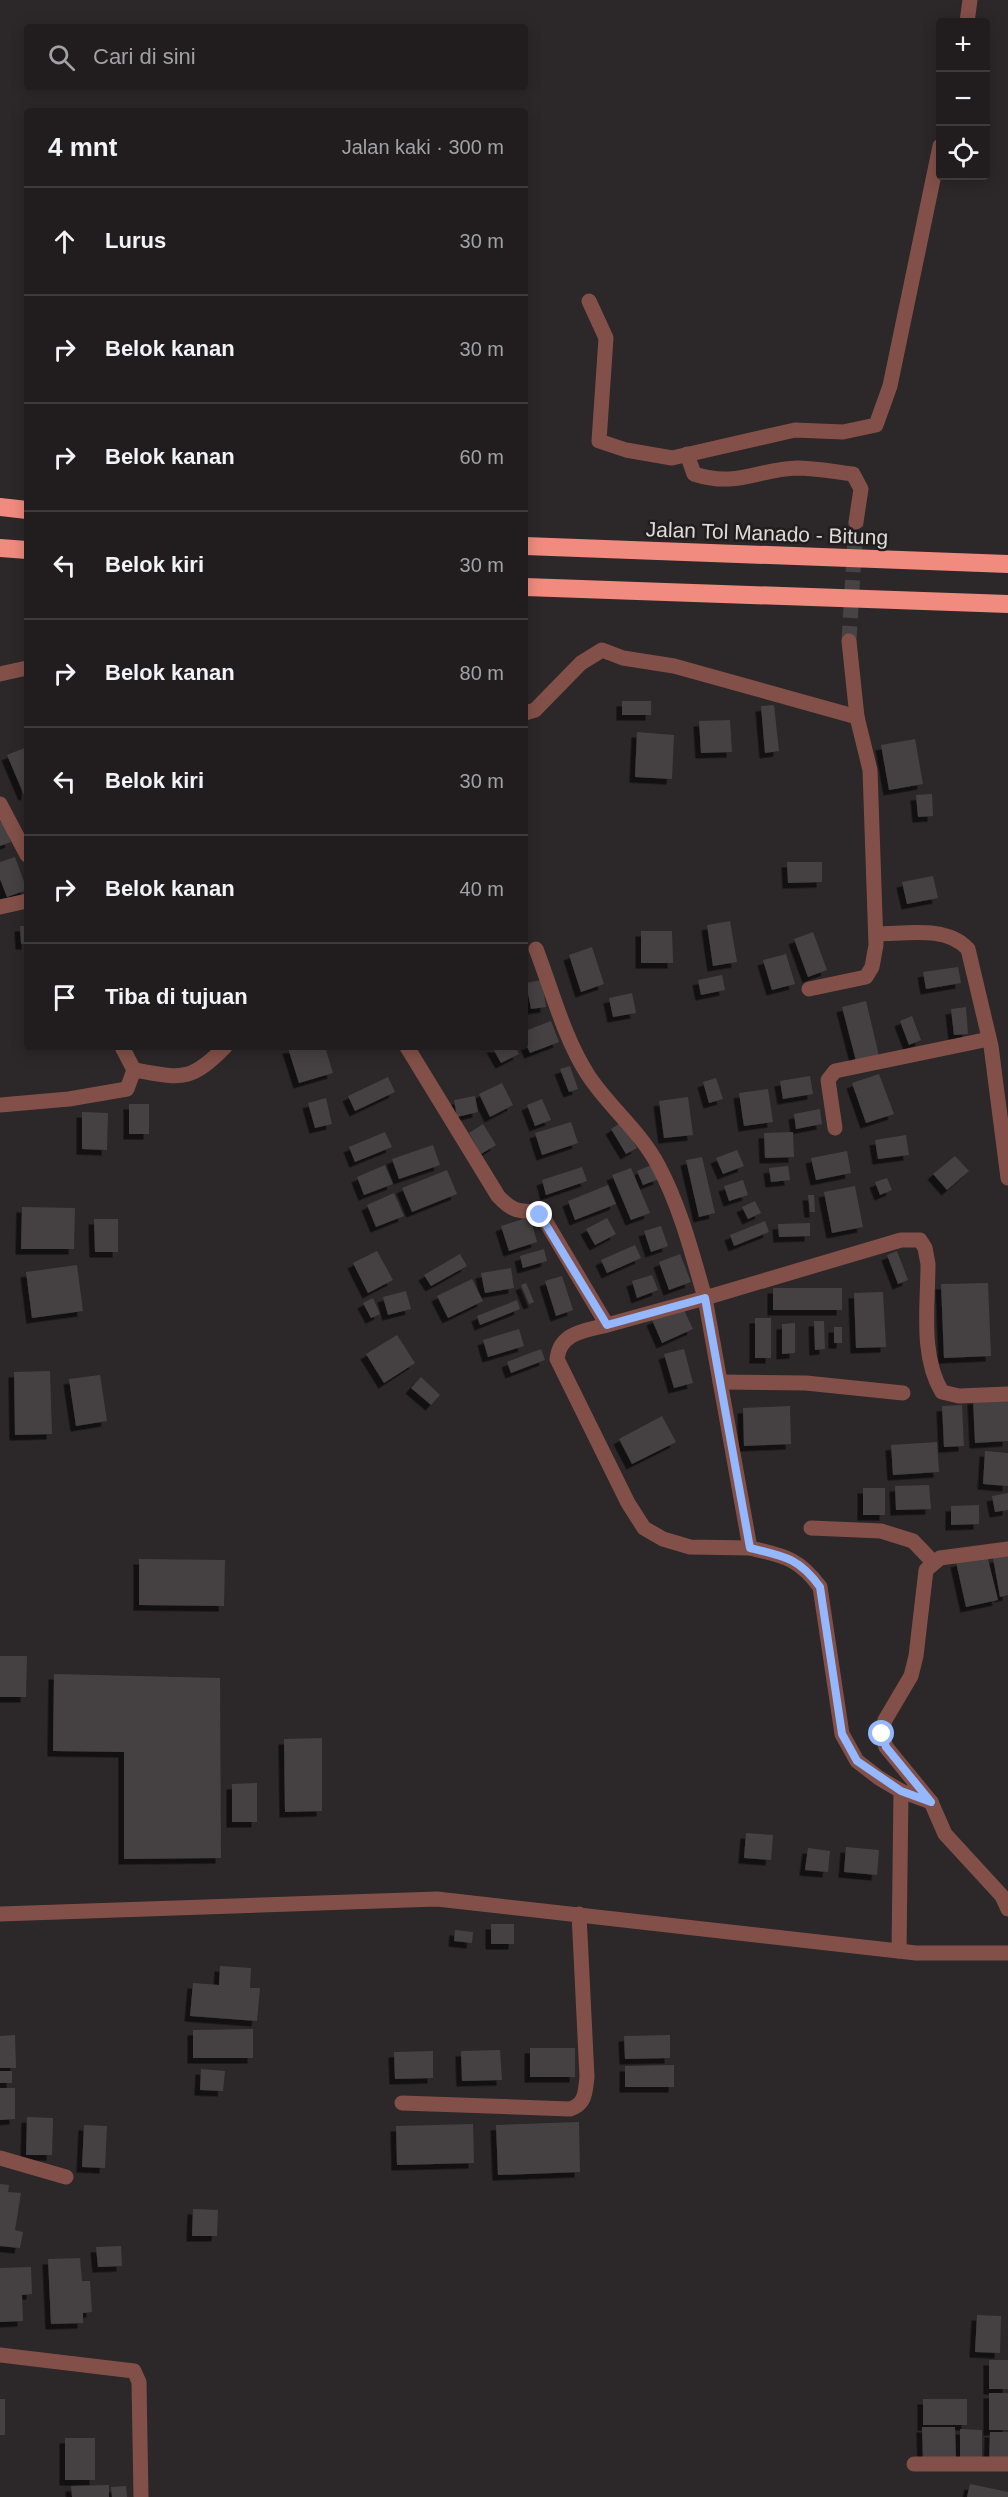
<!DOCTYPE html>
<html lang="id">
<meta charset="utf-8">
<style>
:root{--surface:#211d1e;--page:#292627;--text:#f1f3f6;--muted:#a2a2a4;--line:#3e3b3c}
body{margin:0;font-family:Arial,sans-serif;background:var(--page);color:var(--text)}
.controls{position:absolute;right:18px;top:18px;display:grid;overflow:hidden;border-radius:6px;box-shadow:0 3px 15px #0003}
.controls button{width:54px;height:54px;display:grid;place-items:center;padding:0;border:0;border-bottom:2px solid var(--line);background:var(--surface);color:var(--text);font:30px sans-serif}
.stop{position:absolute;width:18px;height:18px;margin:-14px;border:4px solid #94b7fd;border-radius:50%;background:#fff}
.stop.end{background:#94b7fd;border-color:#fff;box-shadow:0 2px 6px #0008}
.list{margin:0;padding:0;list-style:none}
h2{display:flex;justify-content:space-between;align-items:center;height:78px;margin:0;padding:0 24px;font-size:26px}
h2 small{font-size:20px;font-weight:400;color:var(--muted)}
.list li{display:grid;grid-template-columns:39px 1fr auto;gap:18px;align-items:center;box-sizing:border-box;height:108px;padding:0 24px;border-top:2px solid var(--line)}
.list b{display:block;font-size:22px;white-space:nowrap}
.list em{font-size:20px;font-style:normal;color:var(--muted)}
.icon{flex:none;width:33px;height:33px;fill:none;stroke:currentColor;stroke-width:2;stroke-linecap:round;stroke-linejoin:round}
.map{position:relative;flex:none;width:1008px;height:2497px;overflow:hidden}
.search{position:absolute;background:var(--surface);box-shadow:0 3px 15px #0003;left:24px;top:24px;width:504px;height:66px;display:flex;align-items:center;gap:15px;box-sizing:border-box;padding:0 21px;border-radius:6px;color:var(--muted);font-size:22px}
.panel{position:absolute;background:var(--surface);box-shadow:0 3px 15px #0003;left:24px;top:108px;width:504px;height:942px;border-radius:6px}
.map>svg:first-child{display:block}
.building{fill:#454043;filter:url(#shadow)}
.lines{fill:none;stroke-linecap:round;stroke-linejoin:round}
.minor-tunnel{stroke:#474243;stroke-width:15;stroke-dasharray:15 8;stroke-linecap:butt}
.minor{stroke:#835049;stroke-width:15}
.highway{stroke:#f18b7f;stroke-width:18}
.route{stroke:#94b7fd;stroke-width:8}
.labels{text-anchor:middle;dominant-baseline:central;stroke-width:5;stroke-linejoin:round;paint-order:stroke}
.street-label{font-size:21px;fill:#dedbdb;stroke:#221d1e}
</style>
<div class="map">
<svg width="1008" height="2497" viewBox="0 0 1008 2497">
<defs>
<filter id="shadow"><feDropShadow dx="-5.5" dy="5.5" stdDeviation="0" flood-color="#0009"/></filter>
</defs>
<rect width="100%" height="100%" fill="#2c2728"/>
<g class="building">
<rect x="622" y="701" width="29" height="14"/>
<polygon points="774,705 779,751 765,753 761,706"/>
<polygon points="730,720 732,752 701,753 699,721"/>
<polygon points="637,732 674,735 672,779 635,777"/>
<polygon points="915,739 923,784 889,790 881,745"/>
<polygon points="27,747 27,794 24,795 7,755"/>
<polygon points="932,794 933,816 918,817 916,795"/>
<polygon points="4,821 11,842 0,846 0,822"/>
<polygon points="15,857 27,890 7,897 0,879 0,862"/>
<polygon points="787,862 822,862 822,882 788,883"/>
<polygon points="933,876 938,898 907,904 902,882"/>
<polygon points="730,921 737,962 713,966 707,925"/>
<polygon points="20,926 27,926 27,944 21,944"/>
<polygon points="641,931 672,931 673,963 641,963"/>
<polygon points="813,932 827,970 808,977 794,939"/>
<polygon points="592,947 604,984 581,992 569,955"/>
<polygon points="786,954 795,984 772,990 763,960"/>
<polygon points="958,967 961,983 926,989 923,972"/>
<polygon points="722,975 725,990 701,995 698,980"/>
<polygon points="542,980 546,1007 531,1009 526,983"/>
<polygon points="632,993 636,1013 613,1017 609,998"/>
<polygon points="866,1001 879,1056 856,1061 842,1007"/>
<polygon points="966,1007 968,1034 954,1035 951,1009"/>
<polygon points="912,1016 921,1040 909,1045 900,1021"/>
<polygon points="551,1021 559,1042 530,1053 525,1042 525,1031"/>
<polygon points="325,1047 333,1073 299,1083 288,1048"/>
<polygon points="492,1047 515,1047 519,1054 501,1063"/>
<polygon points="570,1066 578,1089 569,1092 560,1069"/>
<polygon points="879,1074 894,1114 866,1123 852,1083"/>
<polygon points="810,1076 813,1094 783,1099 780,1081"/>
<polygon points="388,1077 395,1092 355,1111 348,1096"/>
<polygon points="716,1078 723,1099 709,1103 703,1082"/>
<polygon points="502,1083 513,1105 490,1117 479,1094"/>
<polygon points="768,1089 773,1122 744,1126 739,1093"/>
<polygon points="475,1096 478,1112 457,1117 454,1100"/>
<polygon points="688,1097 693,1135 664,1138 659,1101"/>
<polygon points="326,1098 332,1124 315,1128 308,1103"/>
<polygon points="542,1099 551,1120 535,1126 527,1105"/>
<rect x="129" y="1104" width="20" height="30"/>
<polygon points="820,1109 822,1124 796,1129 794,1114"/>
<polygon points="82,1112 108,1113 107,1150 82,1149"/>
<polygon points="571,1122 578,1143 542,1155 535,1133"/>
<polygon points="622,1122 637,1148 626,1154 611,1129"/>
<polygon points="483,1124 496,1145 481,1154 469,1133"/>
<polygon points="385,1132 392,1147 355,1162 349,1147"/>
<polygon points="793,1132 794,1157 765,1158 764,1133"/>
<polygon points="906,1135 909,1155 878,1159 875,1140"/>
<polygon points="433,1145 440,1165 399,1179 392,1159"/>
<polygon points="737,1150 744,1166 723,1174 716,1158"/>
<polygon points="847,1151 851,1173 816,1180 811,1158"/>
<polygon points="955,1156 969,1171 947,1190 933,1174"/>
<polygon points="702,1157 715,1213 699,1217 686,1160"/>
<polygon points="654,1164 659,1179 643,1185 637,1171"/>
<polygon points="385,1165 393,1184 364,1195 357,1177"/>
<polygon points="788,1166 790,1180 771,1182 769,1168"/>
<polygon points="582,1167 587,1181 546,1195 542,1180"/>
<polygon points="631,1168 650,1213 631,1220 612,1175"/>
<polygon points="447,1170 457,1194 412,1212 402,1188"/>
<polygon points="887,1178 892,1190 880,1195 875,1182"/>
<polygon points="743,1180 748,1195 729,1201 724,1186"/>
<polygon points="608,1185 616,1204 575,1220 568,1201"/>
<polygon points="855,1186 863,1227 832,1233 824,1192"/>
<polygon points="394,1193 404,1216 376,1227 367,1205"/>
<polygon points="808,1195 814,1195 815,1212 810,1212"/>
<polygon points="755,1201 761,1213 748,1219 742,1207"/>
<polygon points="22,1207 75,1208 74,1249 21,1249"/>
<polygon points="530,1217 537,1242 509,1251 501,1226"/>
<polygon points="607,1218 616,1234 595,1245 586,1229"/>
<polygon points="94,1219 118,1219 118,1252 95,1252"/>
<polygon points="765,1221 769,1232 734,1246 730,1235"/>
<polygon points="810,1223 810,1236 779,1237 778,1224"/>
<polygon points="661,1226 668,1246 651,1252 644,1231"/>
<polygon points="635,1245 641,1258 607,1273 601,1260"/>
<polygon points="544,1249 547,1261 523,1268 520,1256"/>
<polygon points="377,1251 393,1280 368,1293 353,1263"/>
<polygon points="897,1251 908,1280 898,1284 887,1255"/>
<polygon points="460,1254 467,1266 431,1286 424,1275"/>
<polygon points="680,1254 691,1282 669,1290 659,1262"/>
<polygon points="77,1265 83,1311 32,1318 26,1272"/>
<polygon points="511,1268 514,1288 485,1293 481,1273"/>
<polygon points="652,1275 658,1290 637,1298 632,1281"/>
<polygon points="562,1276 573,1310 556,1316 545,1281"/>
<polygon points="472,1279 483,1301 448,1318 437,1296"/>
<polygon points="526,1283 534,1302 529,1304 521,1285"/>
<polygon points="988,1283 991,1356 944,1358 941,1284"/>
<rect x="773" y="1288" width="69" height="22"/>
<polygon points="406,1291 411,1309 388,1315 383,1297"/>
<polygon points="883,1292 886,1347 856,1348 854,1293"/>
<polygon points="373,1298 380,1314 371,1318 363,1303"/>
<polygon points="517,1300 520,1309 480,1325 477,1316"/>
<polygon points="682,1306 693,1329 662,1343 652,1320"/>
<rect x="755" y="1318" width="16" height="40"/>
<polygon points="814,1321 824,1321 825,1349 815,1350"/>
<polygon points="795,1323 795,1353 782,1354 782,1324"/>
<rect x="834" y="1327" width="8" height="16"/>
<polygon points="519,1329 524,1346 488,1357 483,1340"/>
<polygon points="397,1335 415,1363 384,1383 366,1354"/>
<polygon points="541,1349 545,1360 511,1373 507,1362"/>
<polygon points="684,1349 693,1383 674,1388 664,1354"/>
<polygon points="50,1371 52,1434 15,1435 14,1372"/>
<polygon points="100,1375 107,1421 76,1426 69,1379"/>
<polygon points="421,1377 440,1395 431,1405 411,1388"/>
<polygon points="1008,1397 1008,1441 975,1443 973,1399"/>
<polygon points="962,1405 964,1446 944,1447 942,1406"/>
<polygon points="790,1406 791,1444 744,1446 743,1408"/>
<polygon points="662,1416 676,1442 632,1464 619,1439"/>
<polygon points="937,1442 939,1472 893,1475 891,1445"/>
<polygon points="985,1451 1008,1453 1008,1486 983,1484"/>
<polygon points="929,1485 931,1509 896,1510 895,1486"/>
<rect x="863" y="1488" width="22" height="27"/>
<polygon points="1008,1493 1008,1510 995,1512 992,1496"/>
<polygon points="979,1505 979,1524 951,1525 951,1506"/>
<polygon points="987,1555 998,1600 966,1607 956,1562"/>
<polygon points="1008,1555 1008,1595 1000,1597 993,1558"/>
<polygon points="139,1559 225,1560 224,1606 139,1605"/>
<polygon points="0,1656 27,1656 26,1697 0,1697"/>
<polygon points="54,1674 220,1678 221,1858 124,1859 124,1752 53,1751"/>
<polygon points="322,1738 322,1811 285,1812 284,1739"/>
<polygon points="257,1783 257,1822 232,1822 232,1784"/>
<polygon points="746,1833 773,1835 771,1860 744,1858"/>
<polygon points="846,1847 879,1850 877,1875 844,1872"/>
<polygon points="808,1848 830,1851 828,1872 805,1870"/>
<rect x="491" y="1924" width="23" height="20"/>
<polygon points="455,1930 473,1932 472,1943 454,1941"/>
<polygon points="220,1966 251,1968 250,1988 260,1988 257,2021 190,2016 193,1983 219,1985"/>
<polygon points="253,2029 253,2058 193,2058 193,2030"/>
<polygon points="15,2035 16,2068 0,2068 0,2036"/>
<polygon points="670,2035 670,2058 625,2059 624,2036"/>
<rect x="530" y="2048" width="45" height="29"/>
<polygon points="500,2050 502,2080 462,2081 461,2051"/>
<polygon points="433,2051 433,2078 395,2079 394,2052"/>
<polygon points="674,2065 674,2087 625,2087 625,2066"/>
<polygon points="201,2069 225,2071 223,2091 200,2090"/>
<rect x="0" y="2071" width="12" height="12"/>
<polygon points="0,2088 15,2088 15,2119 0,2120"/>
<polygon points="27,2117 53,2118 52,2155 26,2155"/>
<polygon points="579,2122 580,2172 498,2175 496,2125"/>
<polygon points="473,2124 474,2163 397,2165 396,2126"/>
<polygon points="84,2125 107,2126 105,2168 82,2167"/>
<polygon points="0,2184 9,2185 8,2192 21,2193 15,2230 23,2232 20,2248 0,2246"/>
<polygon points="193,2209 218,2210 217,2236 192,2236"/>
<polygon points="121,2246 122,2266 98,2267 96,2247"/>
<polygon points="80,2258 82,2281 90,2281 92,2312 83,2313 83,2323 51,2324 48,2259"/>
<polygon points="31,2267 32,2294 22,2295 23,2321 0,2322 0,2268"/>
<polygon points="977,2315 1001,2316 1000,2353 975,2352"/>
<rect x="989" y="2360" width="19" height="29"/>
<rect x="989" y="2393" width="19" height="37"/>
<rect x="0" y="2399" width="5" height="36"/>
<rect x="923" y="2399" width="44" height="26"/>
<polygon points="922,2427 955,2427 956,2460 923,2461"/>
<polygon points="960,2429 982,2430 982,2461 960,2460"/>
<polygon points="990,2432 1008,2432 1008,2461 989,2461"/>
<rect x="65" y="2438" width="30" height="42"/>
<polygon points="970,2484 1008,2492 1008,2497 967,2497"/>
<polygon points="109,2485 109,2497 72,2497 71,2486"/>
<polygon points="126,2486 127,2497 112,2497 111,2487"/>
</g>
<g class="lines">
<polyline class="minor-tunnel" points="849,641 856,522"/>
<g class="minor">
<polyline points="967,22 970,0"/>
<polyline points="589,301 606,338 599,441 626,450 672,458 795,430 843,432 876,425 890,386 940,146"/>
<path d="M687,454L694,474C737,488 758,469 797,468C815,468 835,472 853,474L861,489L856,522"/>
<polyline points="0,674 27,668"/>
<polyline points="525,713 535,710 581,663 602,650 623,658 674,666 857,717"/>
<polyline points="0,804 27,855"/>
<polyline points="0,907 27,901"/>
<path d="M876,934C905,934 946,925 968,949L991,1046L1008,1178"/>
<path d="M536,949C552,990 564,1038 588,1075C609,1107 640,1131 658,1165C680,1206 692,1253 705,1298L901,1240H920L925,1248L928,1264C928,1305 920,1356 942,1392L959,1396L1008,1394"/>
<polyline points="809,989 866,977 872,967 876,945 870,770 857,717 849,641"/>
<path d="M407,1047L498,1196C520,1220 526,1205 543,1217L607,1325L705,1298L750,1548C784,1556 799,1558 820,1587L842,1734L857,1761L879,1778L901,1791L931,1802"/>
<path d="M134,1070C182,1078 189,1083 225,1047"/>
<polyline points="0,1105 69,1099 127,1089 134,1070 122,1047"/>
<polyline points="835,1128 828,1080 835,1071 989,1039"/>
<path d="M607,1325C585,1331 560,1332 557,1359L628,1503L644,1528L663,1539L690,1547L750,1548"/>
<polyline points="720,1382 806,1383 903,1393"/>
<polyline points="811,1528 881,1531 913,1541 933,1562"/>
<polyline points="1008,1549 940,1558 926,1570 916,1656 911,1676 885,1720 882,1734 886,1747 931,1802 945,1834 1002,1896 1008,1909"/>
<polyline points="0,1914 437,1899 916,1953 1008,1953"/>
<polyline points="899,1951 901,1791"/>
<path d="M402,2103L570,2109C586,2104 585,2092 587,2077L579,1914"/>
<polyline points="0,2158 66,2177"/>
<polyline points="0,2355 134,2371 139,2382 141,2497"/>
<polyline points="914,2464 1008,2464"/>
</g>
<g class="highway">
<polyline points="0,507 27,510"/>
<polyline points="525,546 1008,564"/>
<polyline points="0,548 27,550"/>
<polyline points="525,587 1008,604"/>
</g>
</g>
<g class="lines">
<path class="route" d="M540,1215L607,1325L705,1298L750,1548C784,1556 799,1558 820,1587L842,1734L857,1761L901,1791L931,1802L886,1747L882,1734"/>
</g>
<g class="labels">
<g class="street-label">
<text transform="translate(767 533) rotate(2)">Jalan Tol Manado - Bitung</text>
</g>
</g>
</svg>
<div class="controls">
<button>+</button>
<button>−</button>
<button><svg class="icon" aria-label="locate" viewBox="0 0 24 24"><circle cx="12" cy="12" r="6"/><path d="M12 2v4M12 18v4M2 12h4M18 12h4"/></svg></button>
</div>
<div class="stop" style="left:882px;top:1734px"></div>
<div class="stop end" style="left:540px;top:1215px"></div>
<div class="search"><svg class="icon" aria-label="search" viewBox="0 0 24 24"><circle cx="10" cy="10" r="6"/><path d="M15 15l6 6"/></svg>Cari di sini</div>
<section class="panel">
<h2>4 mnt<small>Jalan kaki · 300 m</small></h2>
<ul class="list">
<li><svg class="icon" aria-label="ahead" viewBox="0 0 24 24"><path d="M12 20V5M6 11l6-6 6 6"/></svg><div><b>Lurus</b></div><em>30 m</em></li>
<li><svg class="icon" aria-label="right" viewBox="0 0 24 24"><path d="M7 20v-9h11M14 6l5 5-5 5"/></svg><div><b>Belok kanan</b></div><em>30 m</em></li>
<li><svg class="icon" aria-label="right" viewBox="0 0 24 24"><path d="M7 20v-9h11M14 6l5 5-5 5"/></svg><div><b>Belok kanan</b></div><em>60 m</em></li>
<li><svg class="icon" aria-label="left" viewBox="0 0 24 24"><path d="M17 20v-9H6M10 6l-5 5 5 5"/></svg><div><b>Belok kiri</b></div><em>30 m</em></li>
<li><svg class="icon" aria-label="right" viewBox="0 0 24 24"><path d="M7 20v-9h11M14 6l5 5-5 5"/></svg><div><b>Belok kanan</b></div><em>80 m</em></li>
<li><svg class="icon" aria-label="left" viewBox="0 0 24 24"><path d="M17 20v-9H6M10 6l-5 5 5 5"/></svg><div><b>Belok kiri</b></div><em>30 m</em></li>
<li><svg class="icon" aria-label="right" viewBox="0 0 24 24"><path d="M7 20v-9h11M14 6l5 5-5 5"/></svg><div><b>Belok kanan</b></div><em>40 m</em></li>
<li><svg class="icon" aria-label="arrive" viewBox="0 0 24 24"><path d="M6 21V4h12l-3 4 3 4H6"/></svg><div><b>Tiba di tujuan</b></div></li>
</ul>
</section>
</div>
